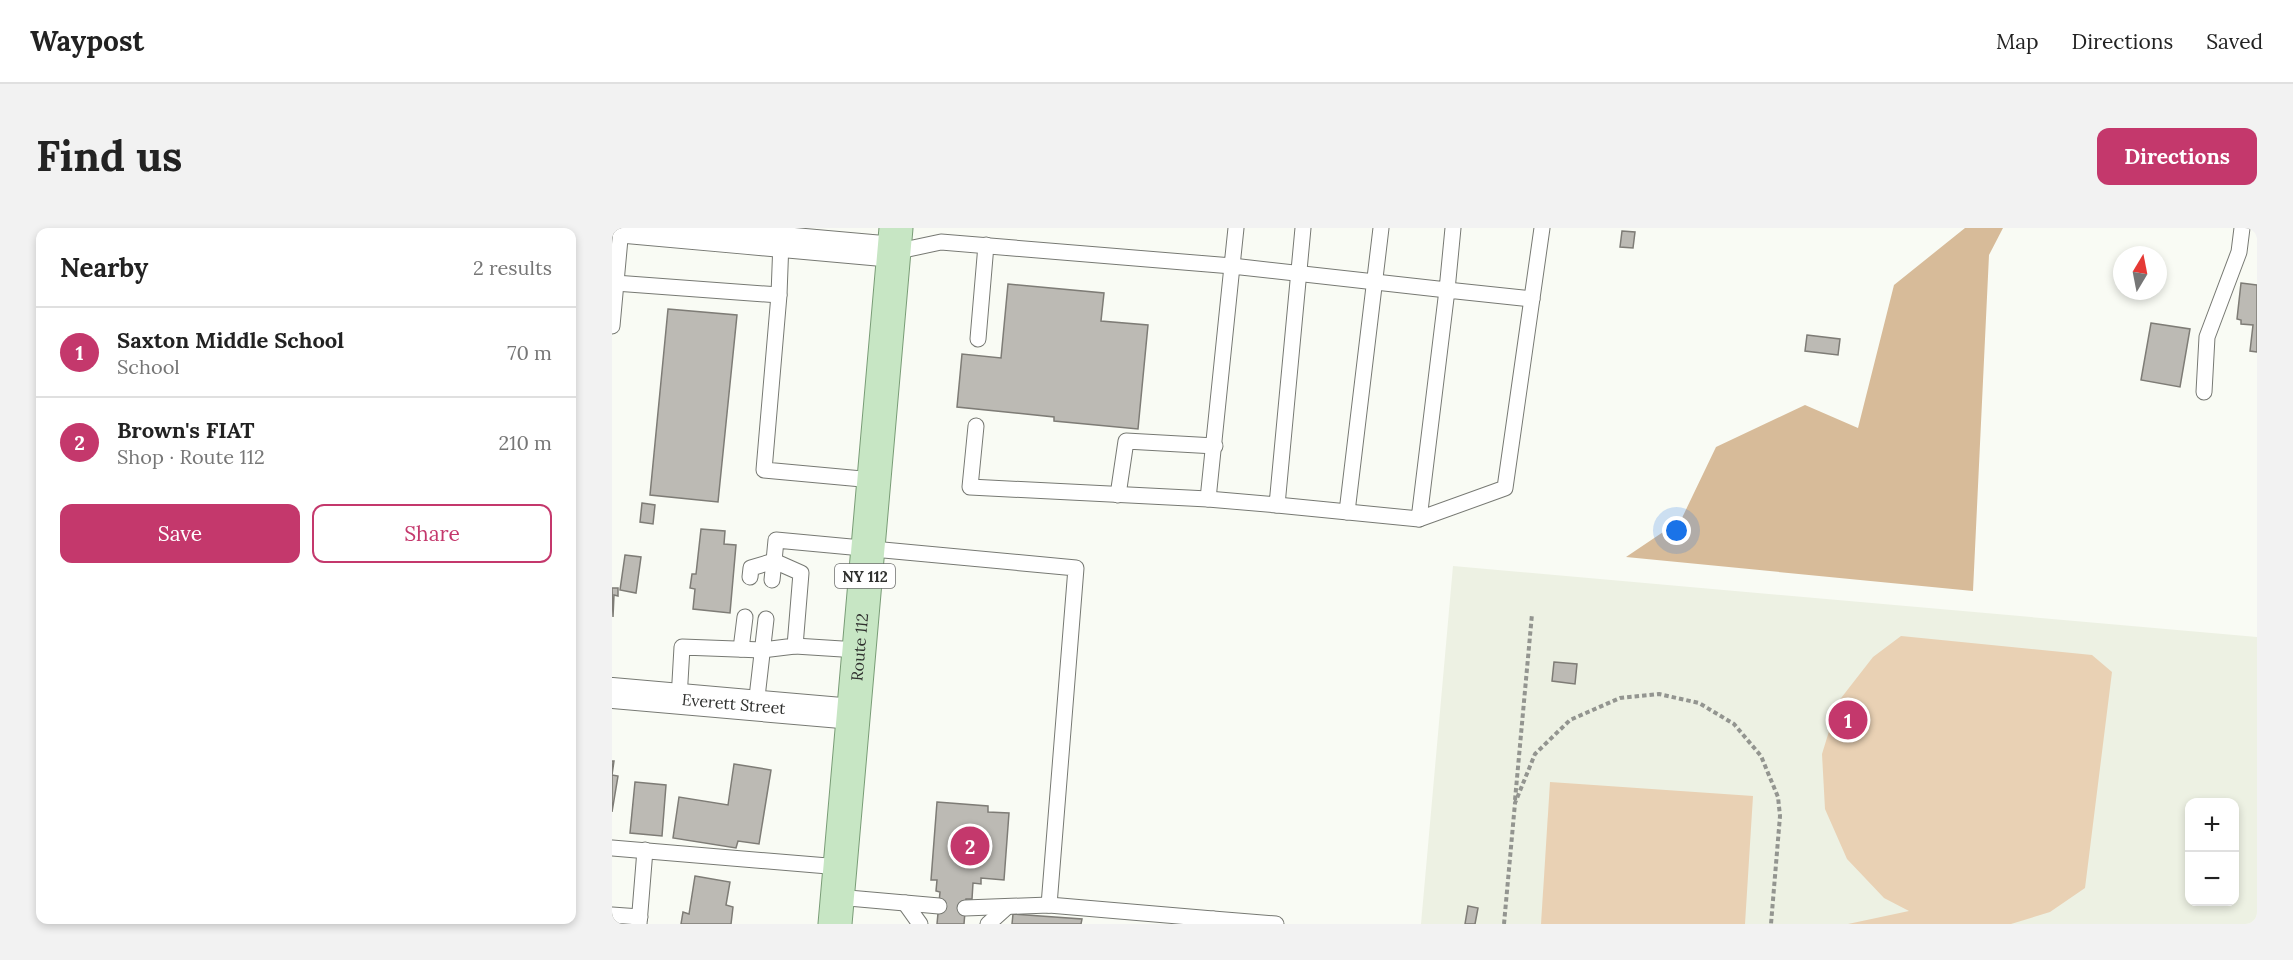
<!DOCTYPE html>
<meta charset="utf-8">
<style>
:root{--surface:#fff;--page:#f2f2f2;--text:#222;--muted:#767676;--line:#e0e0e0;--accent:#c4386c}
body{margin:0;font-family:Lora,serif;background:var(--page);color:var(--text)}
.controls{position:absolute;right:18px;bottom:18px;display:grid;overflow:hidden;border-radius:12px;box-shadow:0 3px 9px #0003}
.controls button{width:54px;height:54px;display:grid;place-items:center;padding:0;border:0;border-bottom:2px solid var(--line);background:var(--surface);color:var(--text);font:30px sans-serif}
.compass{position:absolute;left:1501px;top:18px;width:54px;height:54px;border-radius:50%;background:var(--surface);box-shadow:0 3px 9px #0003;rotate:10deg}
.you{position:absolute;left:1065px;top:303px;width:21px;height:21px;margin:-15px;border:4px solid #fff;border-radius:50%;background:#1a73e8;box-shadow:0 0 0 9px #1a73e833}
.badge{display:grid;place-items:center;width:39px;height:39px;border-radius:50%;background:var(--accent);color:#fff;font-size:20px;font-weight:700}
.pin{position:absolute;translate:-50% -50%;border:3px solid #fff;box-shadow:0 2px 6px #0006}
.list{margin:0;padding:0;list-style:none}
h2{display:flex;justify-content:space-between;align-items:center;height:78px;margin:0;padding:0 24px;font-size:26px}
h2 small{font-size:20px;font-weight:400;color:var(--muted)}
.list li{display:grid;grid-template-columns:39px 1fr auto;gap:18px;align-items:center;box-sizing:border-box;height:90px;padding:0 24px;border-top:2px solid var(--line)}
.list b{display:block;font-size:22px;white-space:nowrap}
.list p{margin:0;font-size:20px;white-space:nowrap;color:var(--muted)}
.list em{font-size:20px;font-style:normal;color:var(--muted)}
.actions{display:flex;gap:12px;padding:18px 24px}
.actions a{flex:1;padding:14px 0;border:2px solid var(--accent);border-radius:12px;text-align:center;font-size:21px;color:var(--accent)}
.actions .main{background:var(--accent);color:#fff}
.map{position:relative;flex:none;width:1645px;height:696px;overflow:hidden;border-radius:12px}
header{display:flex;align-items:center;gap:36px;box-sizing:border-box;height:84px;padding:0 30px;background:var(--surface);border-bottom:2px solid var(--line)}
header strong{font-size:28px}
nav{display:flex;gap:33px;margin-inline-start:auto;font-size:21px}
.intro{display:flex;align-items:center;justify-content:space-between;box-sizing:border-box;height:144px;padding:0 36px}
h1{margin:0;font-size:42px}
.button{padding:15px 27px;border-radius:12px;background:var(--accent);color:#fff;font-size:21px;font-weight:700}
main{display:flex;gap:36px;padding:0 36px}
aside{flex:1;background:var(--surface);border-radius:12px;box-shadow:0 3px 9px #0003}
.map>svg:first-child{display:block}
.built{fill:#edf1e3;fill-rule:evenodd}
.green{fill:#e9d1b4}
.forest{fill:#d7bb99}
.building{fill:#bcbab4;stroke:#7e7c76;stroke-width:1.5}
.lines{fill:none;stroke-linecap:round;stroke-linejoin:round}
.lane-casing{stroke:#777973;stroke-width:17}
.street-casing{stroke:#777973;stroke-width:32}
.primary-casing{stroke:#799c76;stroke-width:35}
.path{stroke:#939590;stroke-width:4;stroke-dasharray:4.5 3;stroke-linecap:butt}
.lane{stroke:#fff;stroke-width:15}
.street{stroke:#fff;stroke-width:30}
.primary{stroke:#c7e6c4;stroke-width:33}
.labels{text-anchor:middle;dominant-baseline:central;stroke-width:4.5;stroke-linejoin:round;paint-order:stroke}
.shield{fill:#fff;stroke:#6e6f6d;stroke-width:1.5}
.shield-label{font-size:15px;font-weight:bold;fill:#30312f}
.street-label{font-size:16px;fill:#30312f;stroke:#fff}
</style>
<header>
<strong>Waypost</strong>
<nav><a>Map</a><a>Directions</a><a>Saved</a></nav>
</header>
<div class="intro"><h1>Find us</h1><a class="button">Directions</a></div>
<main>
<aside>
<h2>Nearby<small>2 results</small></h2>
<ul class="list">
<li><span class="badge">1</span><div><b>Saxton Middle School</b><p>School</p></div><em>70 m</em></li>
<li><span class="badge">2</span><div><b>Brown's FIAT</b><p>Shop · Route 112</p></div><em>210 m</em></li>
</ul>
<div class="actions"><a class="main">Save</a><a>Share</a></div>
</aside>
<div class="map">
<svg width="1645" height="696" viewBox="0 0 1645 696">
<rect width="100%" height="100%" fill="#f9fbf4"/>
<path class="built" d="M841,338L1645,409V696H809ZM1578,574H1622V674H1578Z"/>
<g class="green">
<polygon points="1289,408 1480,427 1500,444 1473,660 1438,684 1399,696 1236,696 1297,683 1272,670 1235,631 1213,581 1210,526 1226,474 1261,429"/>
<polygon points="938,554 1141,568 1133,696 929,696"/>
</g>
<polygon class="forest" points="1353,0 1391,0 1377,27 1361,363 1014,329 1069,292 1104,219 1193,177 1246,200 1282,57"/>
<g class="building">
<polygon points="1010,3 1023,4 1021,20 1008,19"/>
<polygon points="1629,55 1645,57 1645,124 1638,123 1641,97 1629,96 1629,92 1625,91"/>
<polygon points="396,56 492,65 489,93 536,97 526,201 442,193 442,189 345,179 350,126 389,130"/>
<polygon points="56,81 125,87 106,274 38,267"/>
<polygon points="1539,95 1578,101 1568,159 1529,152"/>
<polygon points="1195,107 1228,111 1226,127 1193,123"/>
<polygon points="30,275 43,277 41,296 28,294"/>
<polygon points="89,301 113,303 112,316 124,317 118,385 81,381 83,361 78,360 80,346 84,346"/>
<polygon points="13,327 29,329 24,365 8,362"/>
<polygon points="0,360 6,360 6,368 2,367 1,389"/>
<polygon points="942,434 965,436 963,456 940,453"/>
<polygon points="0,533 2,533 0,547 6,548 0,584"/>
<polygon points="122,536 159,542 147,616 126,613 124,620 61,610 67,569 116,577"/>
<polygon points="23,554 54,557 50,608 18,605"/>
<polygon points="325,574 376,578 376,584 397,585 392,652 369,650 369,656 361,655 360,671 354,671 352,696 325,696 328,664 324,663 325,652 319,652"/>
<polygon points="83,648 118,654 114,677 121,679 119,696 69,696 71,684 77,686"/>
<polygon points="856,678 866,680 863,696 853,696"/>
<polygon points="401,686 470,691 469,696 400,696"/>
</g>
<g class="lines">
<g class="lane-casing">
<g id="lane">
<polyline points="282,24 329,14 620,38 624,0"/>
<polyline points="3,55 167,67 169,13"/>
<polyline points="167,67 152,242 261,252"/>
<polyline points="0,98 9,0"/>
<polyline points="366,111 374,17"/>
<polyline points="1592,164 1595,109 1627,24 1630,0"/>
<polyline points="364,198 358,259 596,271 665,277 691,0"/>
<polyline points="506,267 514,213 603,218"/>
<polyline points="596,271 620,38 835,62 841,0"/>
<polyline points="665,277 807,291 835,62 920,71"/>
<polyline points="735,284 769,0"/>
<polyline points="807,291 893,260 930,0"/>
<polyline points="138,349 139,340 162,333 160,352"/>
<polyline points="183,418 246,422"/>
<polyline points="129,421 133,389"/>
<polyline points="67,471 70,419 150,422 183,418 189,345 162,333 164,312 464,340 437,677"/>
<polyline points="144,478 154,391"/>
<polyline points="0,620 228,639"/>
<polyline points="225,669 327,678"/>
<polyline points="293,675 308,696"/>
<polyline points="353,680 437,677 601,691 601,696"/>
<polyline points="0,687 28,689"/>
<polyline points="601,691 664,696"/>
<polyline points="27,696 33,622"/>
<polyline points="376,696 395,679"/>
</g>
</g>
<g class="street-casing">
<g id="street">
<polyline points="15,0 282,24"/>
<path id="s1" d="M0,465L241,486"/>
</g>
</g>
<g class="primary-casing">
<g id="primary">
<path id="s2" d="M223,696L284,0"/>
</g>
</g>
<g class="path">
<polyline points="903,572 920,386"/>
<polyline points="892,696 903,575 923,526 958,492 1008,470 1047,466 1087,475 1122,496 1149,528 1166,569 1168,588 1159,696"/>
</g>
<use href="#lane" class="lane"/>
<use href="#street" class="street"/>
<use href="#primary" class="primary"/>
</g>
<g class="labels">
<rect class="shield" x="223" y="336" width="60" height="24" rx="4.5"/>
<g class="shield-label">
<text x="253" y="348">NY 112</text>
</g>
<g class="street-label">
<text stroke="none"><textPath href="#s2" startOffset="278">Route 112</textPath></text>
<text stroke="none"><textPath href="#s1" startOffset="122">Everett Street</textPath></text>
</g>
</g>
</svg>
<div class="controls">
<button>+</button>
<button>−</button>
</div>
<svg class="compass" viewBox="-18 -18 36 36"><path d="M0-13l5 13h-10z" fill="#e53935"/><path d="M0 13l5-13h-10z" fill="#767676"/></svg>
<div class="you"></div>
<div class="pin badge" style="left:1236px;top:492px">1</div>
<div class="pin badge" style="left:358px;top:618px">2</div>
</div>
</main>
